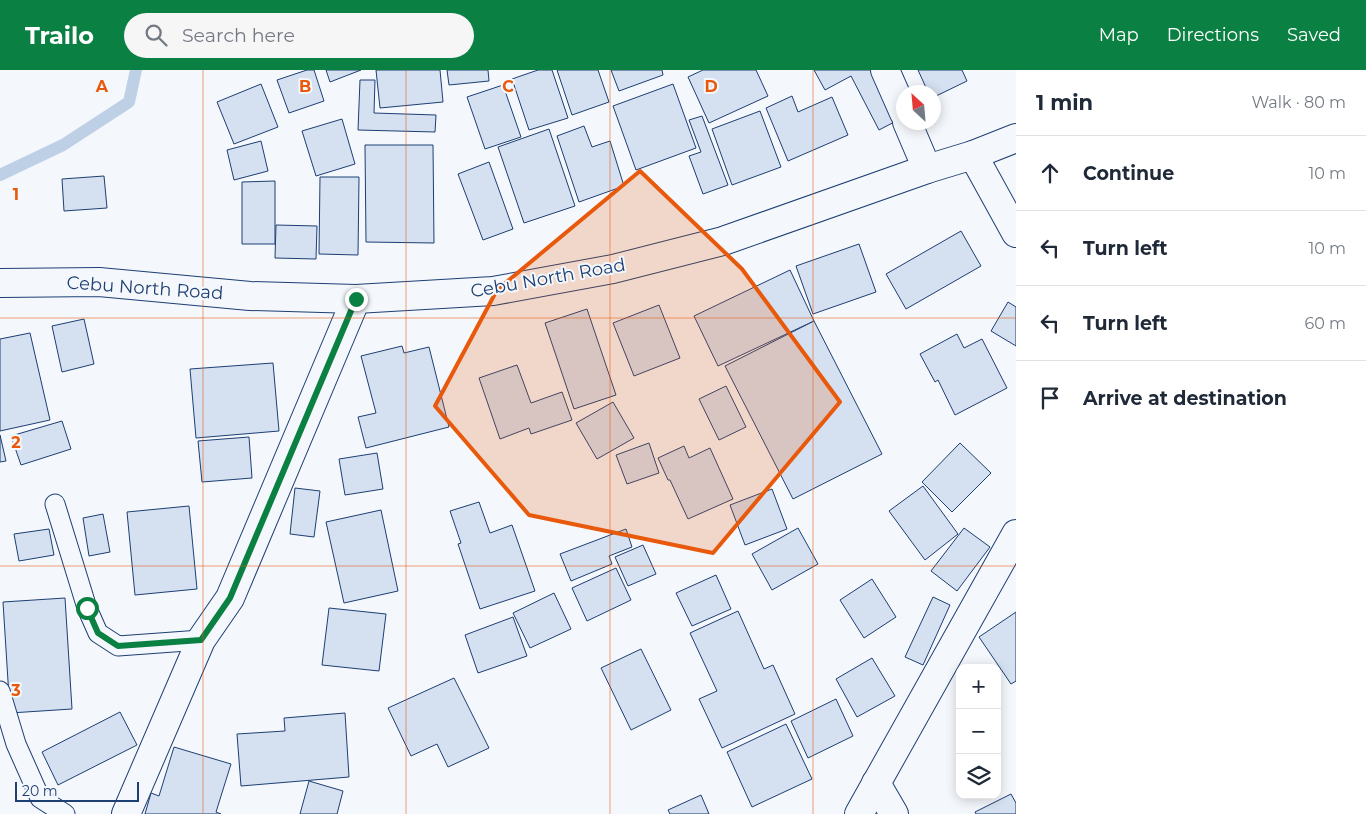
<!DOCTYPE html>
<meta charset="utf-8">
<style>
:root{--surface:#fff;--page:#f6f6f7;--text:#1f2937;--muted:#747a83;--line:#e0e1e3;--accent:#0b8043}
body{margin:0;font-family:Montserrat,sans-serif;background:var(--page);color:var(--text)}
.controls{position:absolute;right:15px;bottom:15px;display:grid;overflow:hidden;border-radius:10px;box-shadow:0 2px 12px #0003}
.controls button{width:45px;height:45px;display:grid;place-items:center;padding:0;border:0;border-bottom:1px solid var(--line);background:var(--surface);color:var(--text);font:25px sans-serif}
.compass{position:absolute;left:896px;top:15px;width:45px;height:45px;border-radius:50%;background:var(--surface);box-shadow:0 2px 12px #0003;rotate:334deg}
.scale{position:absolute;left:15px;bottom:12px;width:124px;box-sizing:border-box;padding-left:5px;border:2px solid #1d3f73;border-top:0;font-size:14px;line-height:18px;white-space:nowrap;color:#1d3f73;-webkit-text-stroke:4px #f4f7fb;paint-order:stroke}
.stop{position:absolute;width:15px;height:15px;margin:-11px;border:4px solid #0b8043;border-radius:50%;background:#fff}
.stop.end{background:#0b8043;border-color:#fff;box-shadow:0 1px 5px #0008}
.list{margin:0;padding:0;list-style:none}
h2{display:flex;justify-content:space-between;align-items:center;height:65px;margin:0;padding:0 20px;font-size:21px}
h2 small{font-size:16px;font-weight:400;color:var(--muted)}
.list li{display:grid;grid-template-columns:32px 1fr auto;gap:15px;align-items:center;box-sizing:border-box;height:75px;padding:0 20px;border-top:1px solid var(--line)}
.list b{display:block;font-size:19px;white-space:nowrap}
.list em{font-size:16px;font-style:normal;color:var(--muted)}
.icon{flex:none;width:28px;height:28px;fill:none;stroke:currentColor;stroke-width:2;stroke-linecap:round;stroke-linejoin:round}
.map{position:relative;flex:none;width:1016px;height:744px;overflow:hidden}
header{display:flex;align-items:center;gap:30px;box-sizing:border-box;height:70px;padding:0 25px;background:var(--accent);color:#fff}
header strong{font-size:24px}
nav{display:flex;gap:28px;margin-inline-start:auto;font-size:18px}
.search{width:350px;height:45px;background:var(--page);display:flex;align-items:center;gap:12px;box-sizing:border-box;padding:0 18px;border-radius:28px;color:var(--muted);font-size:19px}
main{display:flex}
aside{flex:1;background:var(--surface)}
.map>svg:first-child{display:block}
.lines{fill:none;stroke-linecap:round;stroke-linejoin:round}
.stream{stroke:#bed0e5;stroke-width:12}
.building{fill:#d5e0f0;stroke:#1d3f73}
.service-casing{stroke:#1d3f73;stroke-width:21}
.minor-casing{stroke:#1d3f73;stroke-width:30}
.trunk-casing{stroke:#1d3f73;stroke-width:30}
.service{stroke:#f4f7fb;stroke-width:19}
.minor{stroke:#f4f7fb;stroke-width:28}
.trunk{stroke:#f4f7fb;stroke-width:28}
.route{stroke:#0b8043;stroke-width:6}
.marked{fill:#e8590c;fill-opacity:0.2;stroke:#e8590c;stroke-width:4;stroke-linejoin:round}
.grid{fill:none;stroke:#e8590c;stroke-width:1;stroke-opacity:0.55}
.labels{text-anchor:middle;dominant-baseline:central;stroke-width:4;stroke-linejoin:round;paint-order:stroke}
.street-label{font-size:18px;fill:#1d3f73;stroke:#f4f7fb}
.grid-label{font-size:16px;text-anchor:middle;font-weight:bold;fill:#e8590c;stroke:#f4f7fb;stroke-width:4;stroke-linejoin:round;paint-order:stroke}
</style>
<header>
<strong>Trailo</strong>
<div class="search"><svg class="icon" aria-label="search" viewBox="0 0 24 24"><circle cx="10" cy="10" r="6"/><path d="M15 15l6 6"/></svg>Search here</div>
<nav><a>Map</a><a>Directions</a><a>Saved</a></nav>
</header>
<main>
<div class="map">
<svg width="1016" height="744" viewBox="0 0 1016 744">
<rect width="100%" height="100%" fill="#f4f7fb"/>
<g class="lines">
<polyline class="stream" points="0,105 63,75 129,32 136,0"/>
</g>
<g class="building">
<polygon points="307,0 314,0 324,31 289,43 277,10"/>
<polygon points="326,0 361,0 330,12"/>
<polygon points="376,0 440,0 443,32 380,38"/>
<polygon points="447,0 488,0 489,11 449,15"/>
<polygon points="538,0 552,0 568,48 529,60 512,9"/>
<polygon points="557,0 598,0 609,32 572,45"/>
<polygon points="611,0 662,0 663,5 619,21"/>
<polygon points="703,0 756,0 768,26 709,53 688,7"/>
<polygon points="814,0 875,0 900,49 879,60 851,6 825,20"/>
<polygon points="918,0 962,0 967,11 934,27 934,22 928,22"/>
<polygon points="360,10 375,10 374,43 436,45 435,62 358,60"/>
<polygon points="261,14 278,57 234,74 217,32"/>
<polygon points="673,14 696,78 636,100 613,36"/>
<polygon points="503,15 521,67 485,79 467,27"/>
<polygon points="792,26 798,42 832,27 848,65 788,91 766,38"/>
<polygon points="760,41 781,97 732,115 712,59"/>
<polygon points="702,46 728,115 703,124 689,86 701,82 689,50"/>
<polygon points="342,49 355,94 316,106 302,61"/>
<polygon points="584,56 592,77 610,71 624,116 579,132 557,66"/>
<polygon points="549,59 575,136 524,153 498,77"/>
<polygon points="261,71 268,101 234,110 227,80"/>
<polygon points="365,75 433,75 434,173 366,172"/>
<polygon points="489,92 513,159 483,170 458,104"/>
<polygon points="104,106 107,138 64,141 62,109"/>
<polygon points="320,107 359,107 358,185 319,184"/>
<polygon points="275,111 275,174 242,174 242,112"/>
<polygon points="276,155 317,156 316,189 275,188"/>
<polygon points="961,161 981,196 906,239 886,204"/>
<polygon points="859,174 876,222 813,244 796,196"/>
<polygon points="790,200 814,251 718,296 694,246"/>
<polygon points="1008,232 1016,237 1016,276 991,261"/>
<polygon points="659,235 680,288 634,306 613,253"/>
<polygon points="587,239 616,325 574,339 545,253"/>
<polygon points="84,249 94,294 62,302 52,256"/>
<polygon points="814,251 882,384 793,429 725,296"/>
<polygon points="30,263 50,350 0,361 0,269"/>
<polygon points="957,264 964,278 982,269 1007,318 955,345 938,310 935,312 920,284"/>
<polygon points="402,276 404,283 429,277 449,357 366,378 358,347 376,343 361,286"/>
<polygon points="273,293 279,361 196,368 190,299"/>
<polygon points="517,295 531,333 562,322 572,350 531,364 529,358 500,369 479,308"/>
<polygon points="726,316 746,357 719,370 699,329"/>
<polygon points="613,332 634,368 597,389 576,353"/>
<polygon points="62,351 71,379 21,395 11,366"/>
<polygon points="0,365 6,391 0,392"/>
<polygon points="249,367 252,408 202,412 198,371"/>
<polygon points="649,373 659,403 627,414 616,385"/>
<polygon points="960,373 991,403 952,442 922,412"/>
<polygon points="684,376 689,388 710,378 733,429 688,449 670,410 668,410 658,388"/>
<polygon points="377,383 383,419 345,425 339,389"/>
<polygon points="923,416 958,464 925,490 889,441"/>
<polygon points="295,418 320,421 314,467 290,464"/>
<polygon points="772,419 787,459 745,475 730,435"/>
<polygon points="479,432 490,463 512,455 535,521 480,539 458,474 461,473 450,441"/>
<polygon points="189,436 197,519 135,525 127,442"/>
<polygon points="381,440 398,521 344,533 326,452"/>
<polygon points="103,444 110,482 89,486 83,448"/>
<polygon points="798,458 818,494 772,520 752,484"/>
<polygon points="964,458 990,477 957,521 931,501"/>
<polygon points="49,459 54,485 19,491 14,464"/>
<polygon points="626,459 632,477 609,486 612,494 571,511 560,484"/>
<polygon points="643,475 656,504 628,516 615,487"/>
<polygon points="616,498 631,530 587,551 572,518"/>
<polygon points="716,505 731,539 692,556 676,523"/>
<polygon points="872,509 896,547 864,568 840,530"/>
<polygon points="554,523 571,559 530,578 513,543"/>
<polygon points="933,527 950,535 923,595 905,587"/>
<polygon points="65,528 72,639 10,643 3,532"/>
<polygon points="329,538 386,544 379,601 322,595"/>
<polygon points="738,541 764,599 773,595 795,644 722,678 699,629 717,621 690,563"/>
<polygon points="1016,542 1016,611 1011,614 979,567"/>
<polygon points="513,547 527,586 478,603 465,565"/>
<polygon points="641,579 671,640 631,660 601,598"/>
<polygon points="872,588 895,626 857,647 836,609"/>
<polygon points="454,608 489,678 448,697 437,674 411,686 388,638"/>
<polygon points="836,629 853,666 808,688 791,651"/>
<polygon points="120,642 137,675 58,715 42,682"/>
<polygon points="345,643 349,707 241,716 237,664 285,661 284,648"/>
<polygon points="786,654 812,709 752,737 727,682"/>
<polygon points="174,677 231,694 216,742 221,744 145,744 151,723 159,726"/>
<polygon points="309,711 343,721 337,744 300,744"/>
<polygon points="1011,724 1016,733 1016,744 976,744 975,742"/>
<polygon points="701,725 709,744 670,744 668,740"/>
</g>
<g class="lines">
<g class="service-casing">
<g id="service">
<polyline points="55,434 87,538 98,563 118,576 201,570"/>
<polyline points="0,621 16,674 40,728 65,744"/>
</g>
</g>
<g class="minor-casing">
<g id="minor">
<polyline points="885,0 904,43"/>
<polyline points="907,52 927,99"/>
<polyline points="973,85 1016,163"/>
<polyline points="876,713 894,744"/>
<polyline points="126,744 201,570 230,528 356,229"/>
<polyline points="859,744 1016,464"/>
</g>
</g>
<g class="trunk-casing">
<polyline id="trunk" points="0,213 99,212 250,226 356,229 493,221 613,199 723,171 927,99 973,85 1016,68"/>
</g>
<use href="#service" class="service"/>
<use href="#minor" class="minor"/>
<use href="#trunk" class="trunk"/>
</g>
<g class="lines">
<polyline class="route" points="87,538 98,563 118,576 201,570 230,528 356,229"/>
</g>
<path class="marked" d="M640,101L742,199L840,332L713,483L529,445L435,336L497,220Z"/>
<path class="grid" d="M203,0V744M406,0V744M610,0V744M813,0V744M0,248H1016M0,496H1016"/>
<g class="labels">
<g class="street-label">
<text transform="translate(548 208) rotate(-10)">Cebu North Road</text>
<text transform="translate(145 218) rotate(4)">Cebu North Road</text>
</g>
</g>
<g class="grid-label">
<text x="102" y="22">A</text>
<text x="305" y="22">B</text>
<text x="508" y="22">C</text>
<text x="711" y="22">D</text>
<text x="16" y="130">1</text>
<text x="16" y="378">2</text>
<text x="16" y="626">3</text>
</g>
</svg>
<div class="controls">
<button>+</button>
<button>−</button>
<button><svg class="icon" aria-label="layers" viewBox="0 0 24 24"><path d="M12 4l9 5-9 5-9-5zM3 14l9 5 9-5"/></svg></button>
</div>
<svg class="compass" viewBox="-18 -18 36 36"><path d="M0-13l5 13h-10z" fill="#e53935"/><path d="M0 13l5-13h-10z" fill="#747a83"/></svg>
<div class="scale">20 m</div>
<div class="stop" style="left:87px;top:538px"></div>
<div class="stop end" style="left:356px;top:229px"></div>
</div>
<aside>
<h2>1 min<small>Walk · 80 m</small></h2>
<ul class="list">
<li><svg class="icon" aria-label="ahead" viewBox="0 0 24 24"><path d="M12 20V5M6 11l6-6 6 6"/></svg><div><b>Continue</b></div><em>10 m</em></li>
<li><svg class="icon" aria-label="left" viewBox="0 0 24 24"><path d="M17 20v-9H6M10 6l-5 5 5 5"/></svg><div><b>Turn left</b></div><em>10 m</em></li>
<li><svg class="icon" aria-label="left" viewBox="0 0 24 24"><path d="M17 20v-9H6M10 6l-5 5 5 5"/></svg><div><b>Turn left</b></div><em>60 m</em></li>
<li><svg class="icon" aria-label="arrive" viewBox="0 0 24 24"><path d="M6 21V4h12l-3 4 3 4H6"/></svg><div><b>Arrive at destination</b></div></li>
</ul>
</aside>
</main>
